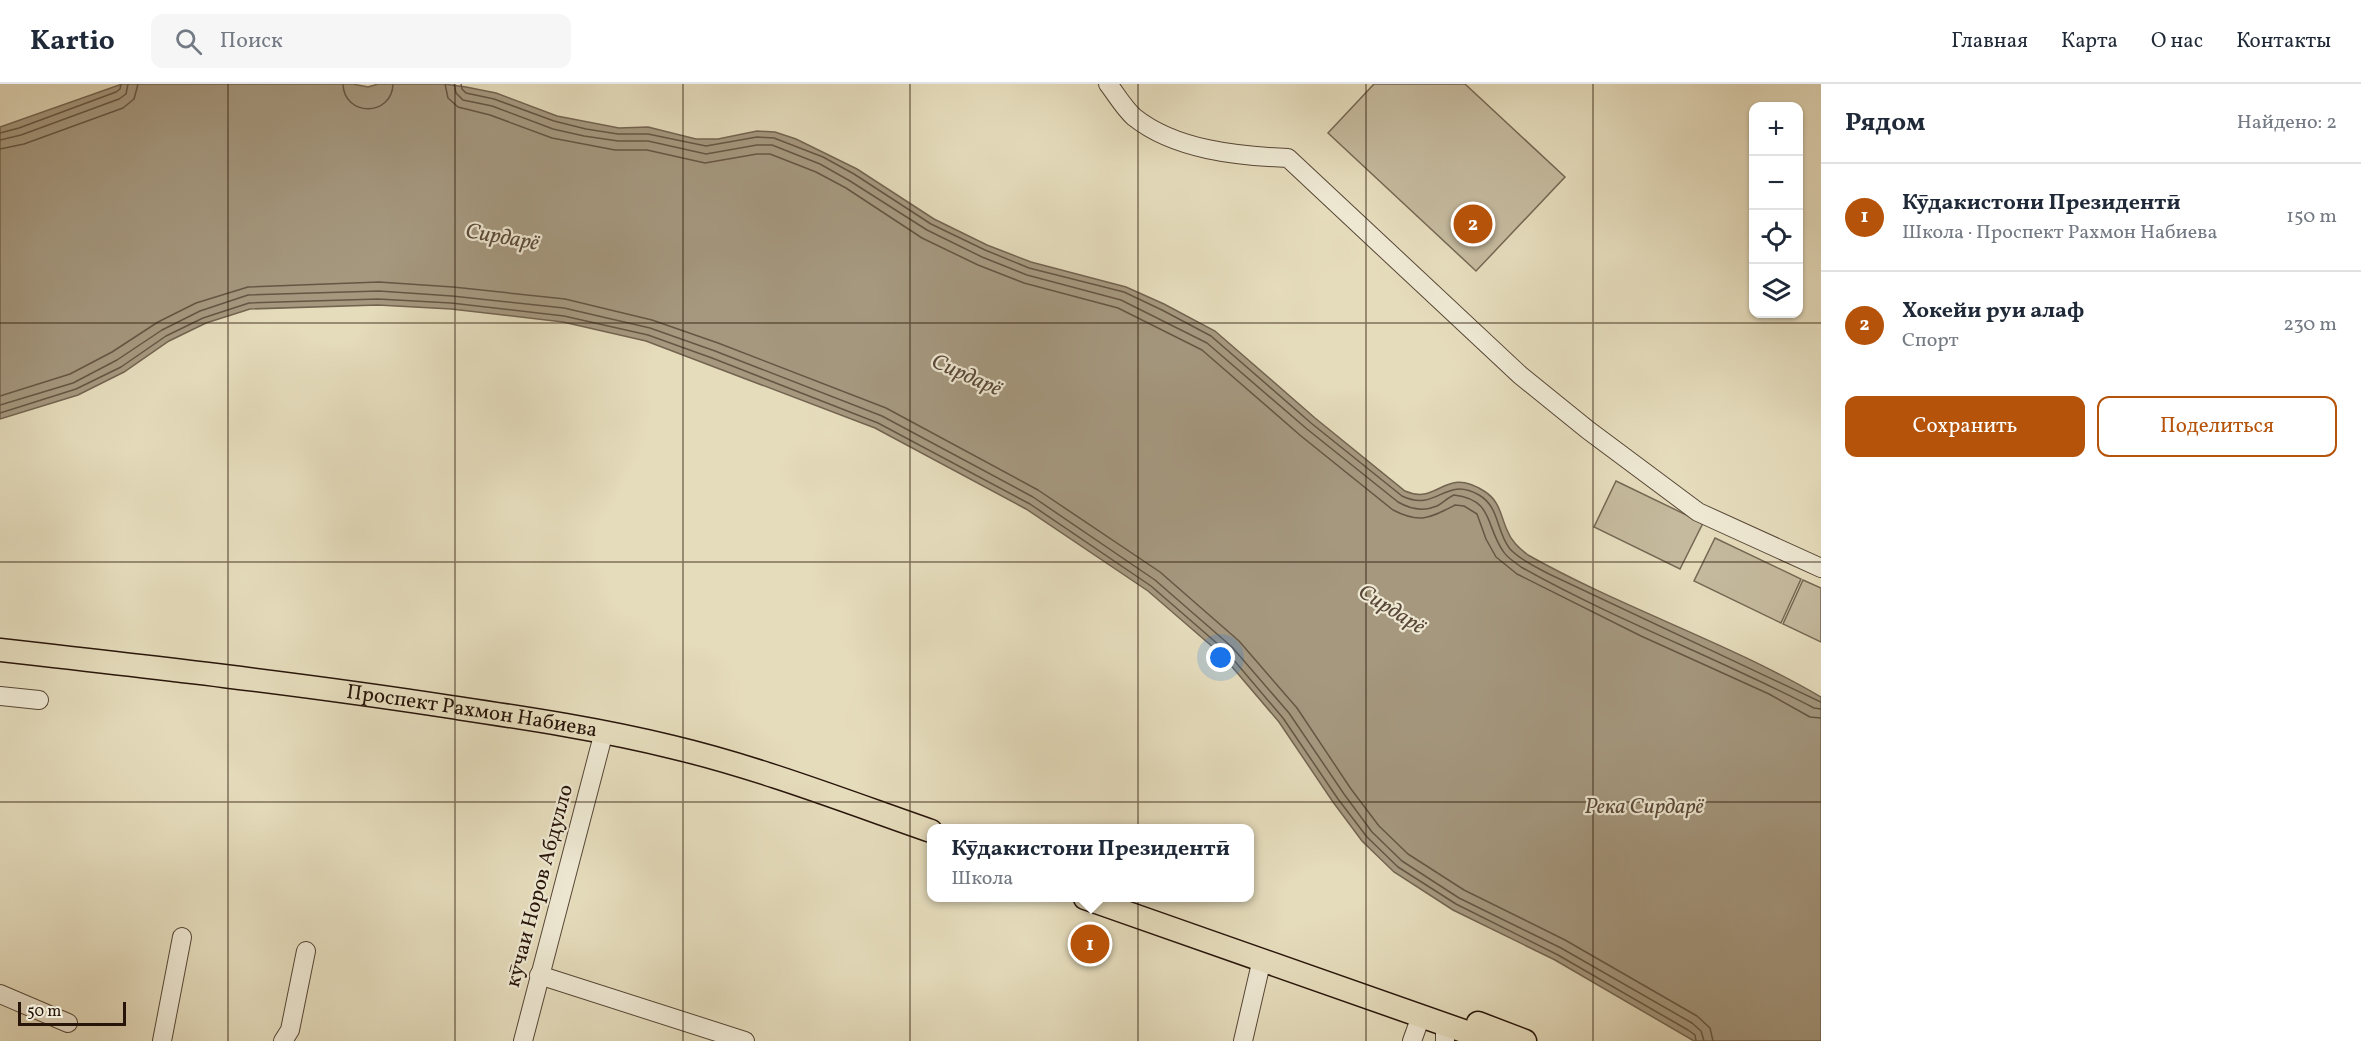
<!DOCTYPE html>
<html lang="ru">
<meta charset="utf-8">
<style>
:root{--surface:#fff;--page:#f6f6f7;--text:#1f2937;--muted:#747a83;--line:#e0e1e3;--accent:#b45309}
body{margin:0;font-family:Vollkorn,serif;background:var(--page);color:var(--text)}
.controls{position:absolute;right:18px;top:18px;display:grid;overflow:hidden;border-radius:12px;box-shadow:0 2px 4px #0004}
.controls button{width:54px;height:54px;display:grid;place-items:center;padding:0;border:0;border-bottom:2px solid var(--line);background:var(--surface);color:var(--text);font:30px sans-serif}
.scale{position:absolute;left:18px;bottom:15px;width:108px;box-sizing:border-box;padding-left:6px;border:3px solid #28150a;border-top:0;font-size:16px;line-height:21px;white-space:nowrap;color:#28150a;-webkit-text-stroke:4px #eee8d3;paint-order:stroke}
.you{position:absolute;left:1221px;top:574px;width:21px;height:21px;margin:-15px;border:4px solid #fff;border-radius:50%;background:#1a73e8;box-shadow:0 0 0 9px #1a73e833}
.badge{display:grid;place-items:center;width:39px;height:39px;border-radius:50%;background:var(--accent);color:#fff;font-size:20px;font-weight:700}
.pin{position:absolute;translate:-50% -50%;border:3px solid #fff;box-shadow:0 2px 6px #0006}
.popup{position:absolute;left:927px;top:740px;width:327px;height:78px;box-sizing:border-box;display:grid;place-content:center;border-radius:12px;background:var(--surface);filter:drop-shadow(0 2px 4px #0005);font-size:20px;white-space:nowrap;color:var(--muted)}
.popup b{font-size:22px;color:var(--text)}
.popup::after{content:'';position:absolute;left:50%;top:100%;margin-left:-12px;border:12px solid transparent;border-top-color:var(--surface)}
.list{margin:0;padding:0;list-style:none}
h2{display:flex;justify-content:space-between;align-items:center;height:78px;margin:0;padding:0 24px;font-size:26px}
h2 small{font-size:20px;font-weight:400;color:var(--muted)}
.list li{display:grid;grid-template-columns:39px 1fr auto;gap:18px;align-items:center;box-sizing:border-box;height:108px;padding:0 24px;border-top:2px solid var(--line)}
.list b{display:block;font-size:22px;white-space:nowrap}
.list p{margin:0;font-size:20px;white-space:nowrap;color:var(--muted)}
.list em{font-size:20px;font-style:normal;color:var(--muted)}
.actions{display:flex;gap:12px;padding:18px 24px}
.actions a{flex:1;padding:14px 0;border:2px solid var(--accent);border-radius:12px;text-align:center;font-size:21px;color:var(--accent)}
.actions .main{background:var(--accent);color:#fff}
.icon{flex:none;width:33px;height:33px;fill:none;stroke:currentColor;stroke-width:2;stroke-linecap:round;stroke-linejoin:round}
.map{position:relative;flex:none;width:1821px;height:957px;overflow:hidden}
header{display:flex;align-items:center;gap:36px;box-sizing:border-box;height:84px;padding:0 30px;background:var(--surface);border-bottom:2px solid var(--line)}
header strong{font-size:28px}
nav{display:flex;gap:33px;margin-inline-start:auto;font-size:21px}
.search{width:420px;height:54px;background:var(--page);display:flex;align-items:center;gap:15px;box-sizing:border-box;padding:0 21px;border-radius:12px;color:var(--muted);font-size:22px}
main{display:flex}
aside{flex:1;background:var(--surface)}
.map>svg:first-child{display:block}
.green{fill:#c5ba9e;stroke:#766854;stroke-width:1.5}
.water{fill:#a5987f;stroke:#736450;stroke-width:1.5}
.lines{fill:none;stroke-linecap:round;stroke-linejoin:round}
.shore{stroke:#665644;stroke-width:1.5}
.minor-casing{stroke:#574736;stroke-width:20}
.major-casing{stroke:#28150a;stroke-width:25}
.minor{stroke:#eee8d3;stroke-width:18}
.major{stroke:#e5dcbc;stroke-width:22}
.grid{fill:none;stroke:#28150a;stroke-width:1.5;stroke-opacity:0.55}
.labels{text-anchor:middle;dominant-baseline:central;stroke-width:4.5;stroke-linejoin:round;paint-order:stroke}
.street-label{font-size:21px;fill:#28150a;stroke:#eee8d3}
.water-label{font-size:22px;font-style:italic;fill:#5a4939;stroke:#eee8d3}
</style>
<header>
<strong>Kartio</strong>
<div class="search"><svg class="icon" aria-label="search" viewBox="0 0 24 24"><circle cx="10" cy="10" r="6"/><path d="M15 15l6 6"/></svg>Поиск</div>
<nav><a>Главная</a><a>Карта</a><a>О нас</a><a>Контакты</a></nav>
</header>
<main>
<div class="map">
<svg width="1821" height="957" viewBox="0 0 1821 957">
<rect width="100%" height="100%" fill="#e5dcbc"/>
<filter id="stains"><feTurbulence type="fractalNoise" baseFrequency=".00333" numOctaves="4"/><feColorMatrix values="0 0 0 0 .2 0 0 0 0 .09 0 0 0 0 .02 0 0 0 .5 -.17"/></filter>
<radialGradient id="worn" r=".72"><stop offset=".6" stop-color="#630" stop-opacity="0"/><stop offset="1" stop-color="#630" stop-opacity=".3"/></radialGradient>
<g class="green">
<polygon points="1374,0 1465,0 1565,93 1476,187 1328,49"/>
<polygon points="1616,397 1703,439 1680,485 1594,443"/>
<polygon points="1715,454 1801,495 1781,539 1694,497"/>
<polygon points="1803,496 1821,504 1821,558 1783,540"/>
</g>
<path class="water" d="M122,0H353L368,3L378,0H444L466,3L496,9L557,32L619,44L648,43L696,55H718L757,47L775,48L796,55L857,85L934,135L987,161L1031,178L1126,203L1164,220L1215,247L1315,334L1405,407C1439,422 1444,381 1484,407C1500,417 1500,430 1507,446C1511,457 1519,464 1528,471C1622,524 1727,558 1821,613V957H1694L1555,876L1453,826L1394,788L1362,757L1333,718L1279,638L1222,571L1148,507L1026,425L875,344L646,257L563,238L451,225L378,221L250,225L206,239L169,257L124,288L78,311L0,335V43Z"/>
<g class="lines">
<g class="shore">
<path d="M343,0C344,33 392,33 393,0"/>
<path d="M445,0L448,14L458,23L490,31L552,54L615,66H647L705,79L757,70H770L816,88L846,104L922,154L978,181L1024,199L1118,224L1202,266L1301,352L1393,426C1420,440 1430,434 1455,421L1464,422L1477,430L1486,455L1496,473L1517,490L1641,552L1769,610L1810,633L1821,634"/>
<path d="M454,0L456,9L463,16L492,22L553,45L584,52L618,57H648L706,70L757,61H772L820,80L850,97L927,146L982,173L1027,191L1121,216L1207,259L1307,345L1398,418C1410,425 1423,428 1437,422C1443,419 1447,414 1454,411C1494,416 1485,441 1503,467C1507,474 1515,478 1521,483C1615,536 1718,574 1814,624L1821,625"/>
<path d="M461,0L462,5L466,9L494,15L554,37L586,45L618,50H648L706,62L757,53L774,54L823,73L854,90L931,140L985,166L1029,184L1124,208L1162,226L1211,252L1311,339L1402,412C1438,429 1444,391 1479,411C1500,423 1496,448 1510,465C1520,476 1536,483 1549,490L1821,618"/>
<polyline points="0,49 19,44 116,8 120,5 121,0"/>
<polyline points="0,56 21,51 119,15 126,10 128,0"/>
<polyline points="0,65 24,60 123,24 134,15 138,0"/>
<polyline points="0,312 70,290 112,268 158,238 196,219 248,203 379,198 453,203 565,215 652,236 718,259 886,324 1038,406 1160,488 1239,557 1297,624 1351,705 1379,742 1408,770 1464,806 1565,856 1697,932 1710,944 1713,957"/>
<polyline points="0,321 73,299 117,276 162,246 200,227 248,211 379,207 452,212 564,224 650,244 715,267 882,332 1033,413 1155,496 1232,563 1289,629 1344,710 1372,748 1402,777 1459,814 1561,864 1692,939 1701,947 1704,957"/>
<polyline points="0,329 76,305 121,283 166,252 203,234 249,219 378,215 451,219 564,232 648,251 712,274 878,339 1030,420 1151,502 1227,568 1283,634 1338,715 1367,753 1398,783 1456,820 1558,871 1688,946 1695,951 1696,957"/>
</g>
<g class="minor-casing">
<g id="minor">
<path d="M1108,0C1116,10 1124,24 1134,33C1175,66 1238,72 1288,74L1520,291L1588,346L1698,428L1821,484"/>
<polyline points="0,612 39,616"/>
<polyline points="539,891 745,957"/>
<polyline points="0,910 68,939"/>
<polyline points="1445,941 1445,957"/>
<polyline points="162,957 182,853"/>
<polyline points="283,957 290,946 306,867"/>
<polyline points="523,957 601,659"/>
<polyline points="1243,957 1262,875"/>
<polyline points="1412,957 1421,932"/>
</g>
</g>
<g class="major-casing">
<g id="major">
<path id="s1" d="M0,566C151,583 301,600 451,623C524,634 599,645 672,663C760,684 845,717 931,747"/>
<polyline points="1085,814 1492,957"/>
<polyline points="1478,939 1525,957"/>
</g>
</g>
<use href="#minor" class="minor"/>
<use href="#major" class="major"/>
</g>
<path class="grid" d="M228,0V957M455,0V957M683,0V957M910,0V957M1138,0V957M1366,0V957M1593,0V957M0,239H1821M0,478H1821M0,718H1821"/>
<g class="labels">
<g class="street-label">
<text stroke="none"><textPath href="#s1" startOffset="476">Проспект Рахмон Набиева</textPath></text>
<text transform="translate(540 802) rotate(-75)">кӯчаи Норов Абдулло</text>
</g>
<g class="water-label">
<text transform="translate(502 154) rotate(10)">Сирдарё</text>
<text transform="translate(966 292) rotate(24)">Сирдарё</text>
<text transform="translate(1391 526) rotate(32)">Сирдарё</text>
<text x="1644" y="723">Река Сирдарё</text>
</g>
</g>
<rect width="100%" height="100%" filter="url(#stains)"/>
<rect width="100%" height="100%" fill="url(#worn)"/>
</svg>
<div class="controls">
<button>+</button>
<button>−</button>
<button><svg class="icon" aria-label="locate" viewBox="0 0 24 24"><circle cx="12" cy="12" r="6"/><path d="M12 2v4M12 18v4M2 12h4M18 12h4"/></svg></button>
<button><svg class="icon" aria-label="layers" viewBox="0 0 24 24"><path d="M12 4l9 5-9 5-9-5zM3 14l9 5 9-5"/></svg></button>
</div>
<div class="scale">50 m</div>
<div class="you"></div>
<div class="pin badge" style="left:1090px;top:860px">1</div>
<div class="popup"><b>Кӯдакистони Президентӣ</b>Школа</div>
<div class="pin badge" style="left:1473px;top:140px">2</div>
</div>
<aside>
<h2>Рядом<small>Найдено: 2</small></h2>
<ul class="list">
<li><span class="badge">1</span><div><b>Кӯдакистони Президентӣ</b><p>Школа · Проспект Рахмон Набиева</p></div><em>150 m</em></li>
<li><span class="badge">2</span><div><b>Хокейи руи алаф</b><p>Спорт</p></div><em>230 m</em></li>
</ul>
<div class="actions"><a class="main">Сохранить</a><a>Поделиться</a></div>
</aside>
</main>
